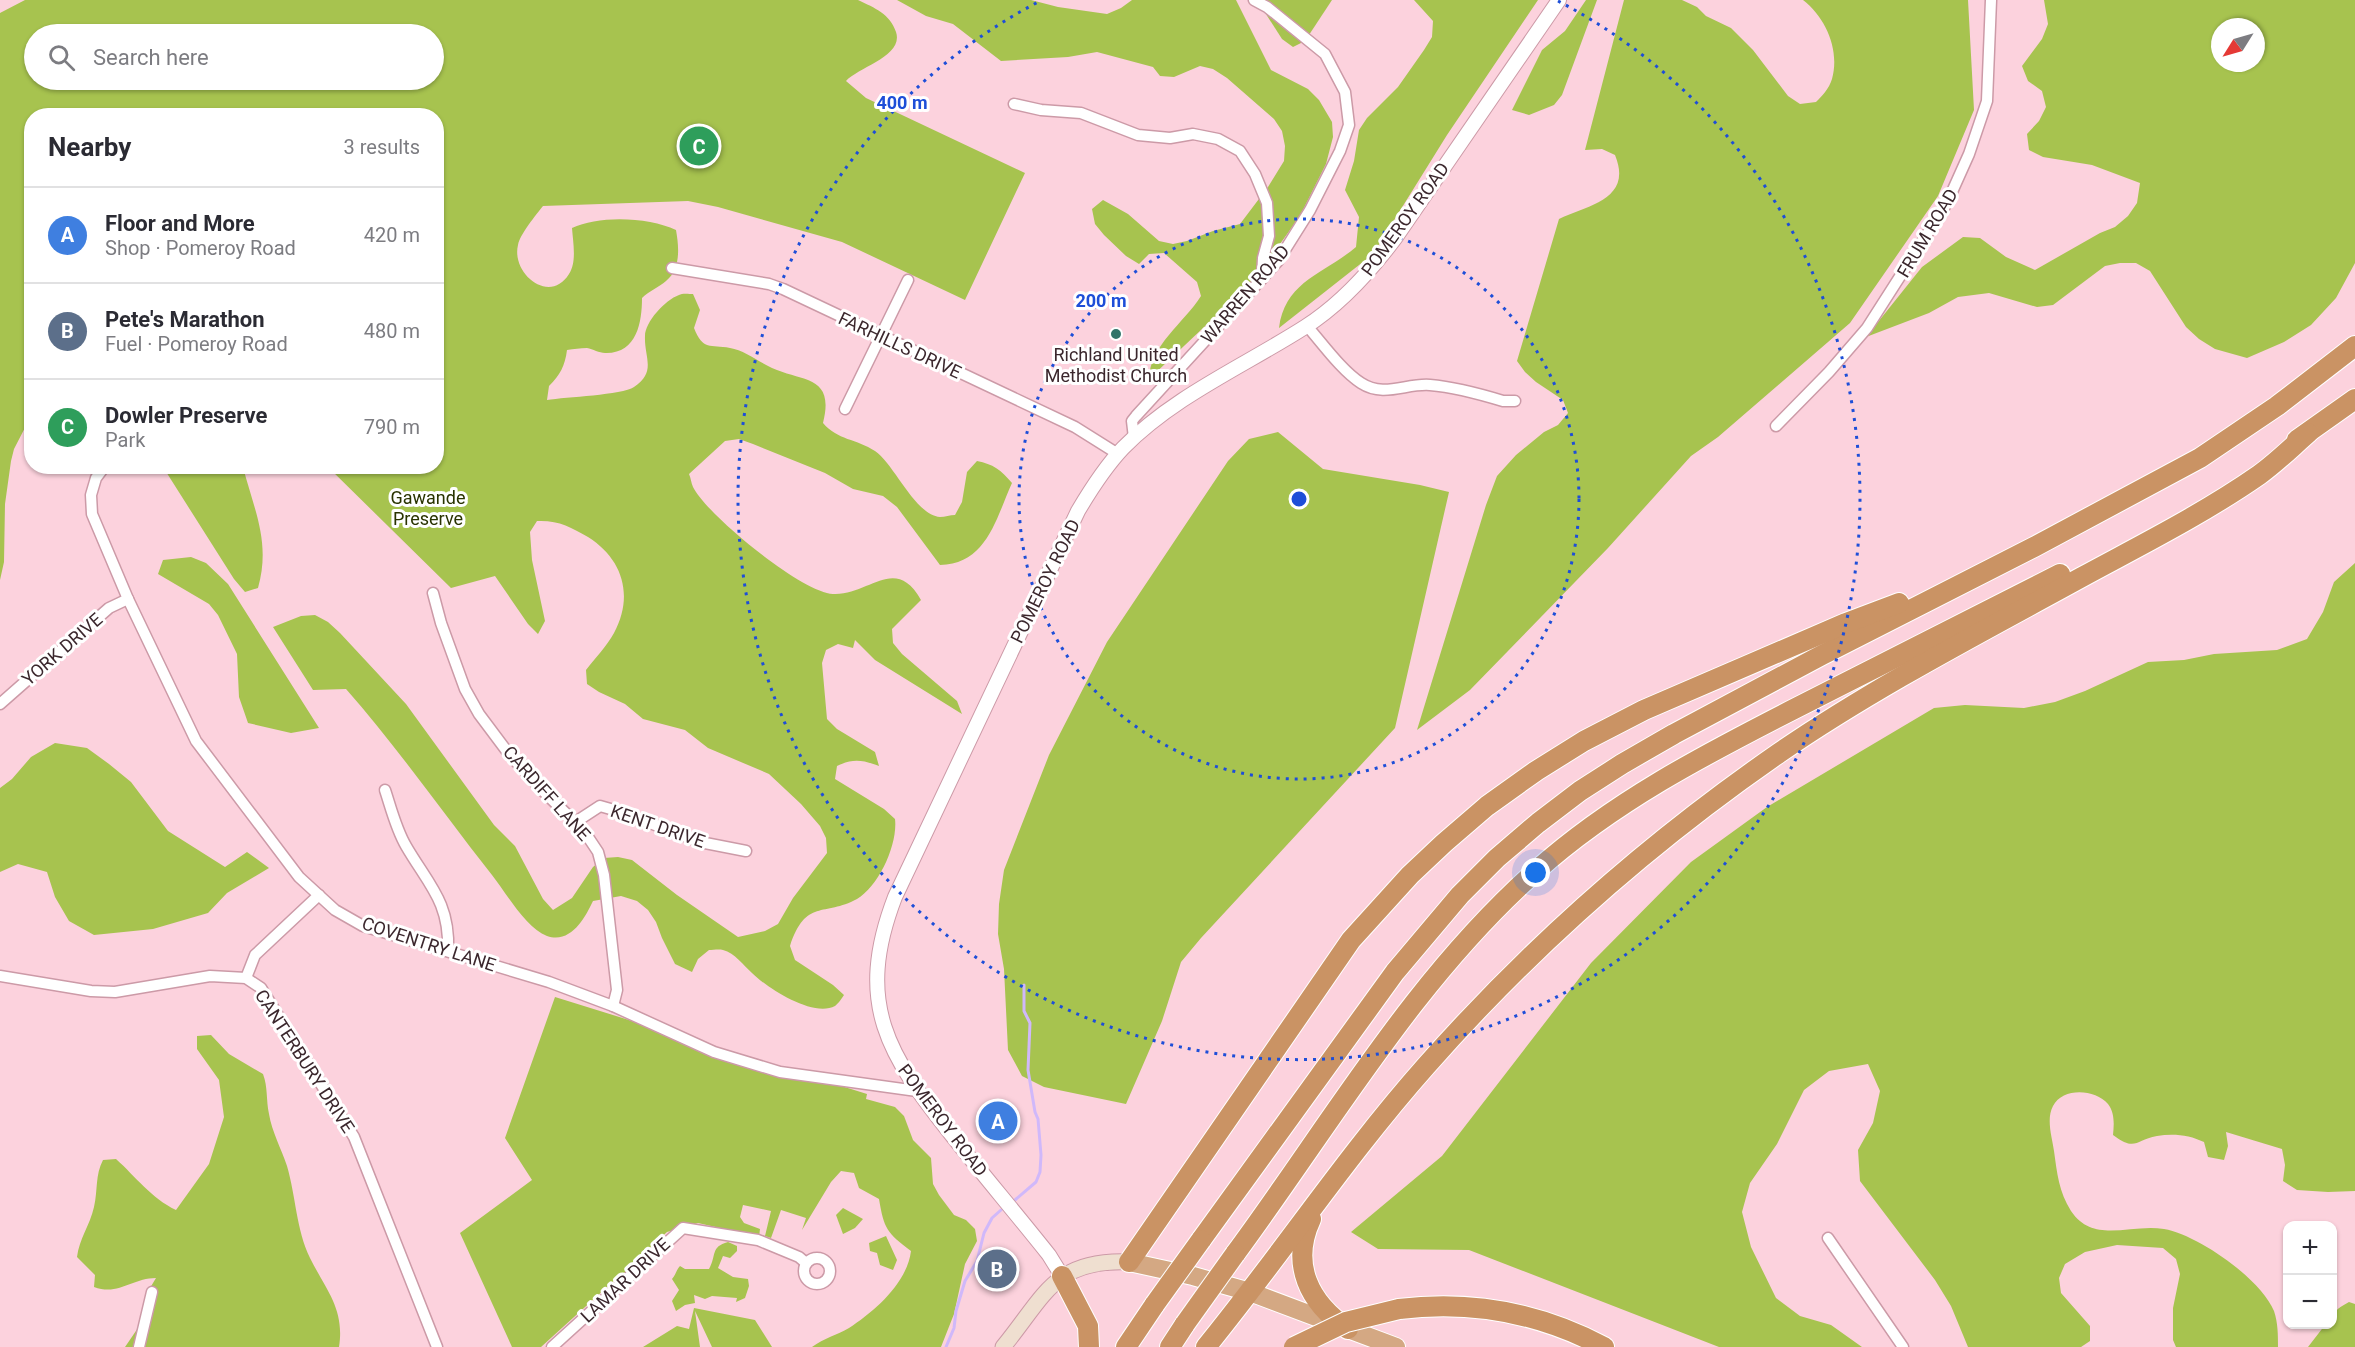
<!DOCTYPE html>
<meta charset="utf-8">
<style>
:root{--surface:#fff;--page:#f7f7f7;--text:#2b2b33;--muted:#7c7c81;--line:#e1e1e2;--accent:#ea580c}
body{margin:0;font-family:Roboto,sans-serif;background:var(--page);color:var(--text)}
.controls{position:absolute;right:18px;bottom:18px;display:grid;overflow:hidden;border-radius:12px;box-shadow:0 2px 4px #0004}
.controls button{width:54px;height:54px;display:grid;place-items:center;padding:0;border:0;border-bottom:2px solid var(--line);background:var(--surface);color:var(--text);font:30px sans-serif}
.compass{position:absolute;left:2211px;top:18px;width:54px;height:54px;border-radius:50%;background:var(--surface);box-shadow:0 2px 4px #0004;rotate:233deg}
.you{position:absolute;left:1536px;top:873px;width:21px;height:21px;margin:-15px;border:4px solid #fff;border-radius:50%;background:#1a73e8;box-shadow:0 0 0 9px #1a73e833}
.badge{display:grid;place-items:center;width:39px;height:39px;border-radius:50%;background:var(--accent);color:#fff;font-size:20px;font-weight:700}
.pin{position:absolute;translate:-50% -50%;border:3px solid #fff;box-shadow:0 2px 6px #0006}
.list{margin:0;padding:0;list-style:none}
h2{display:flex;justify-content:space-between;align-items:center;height:78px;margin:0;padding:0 24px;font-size:26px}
h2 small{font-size:20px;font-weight:400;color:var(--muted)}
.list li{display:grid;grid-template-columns:39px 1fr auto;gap:18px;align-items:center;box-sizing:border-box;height:96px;padding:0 24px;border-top:2px solid var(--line)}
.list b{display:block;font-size:22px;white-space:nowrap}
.list p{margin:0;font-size:20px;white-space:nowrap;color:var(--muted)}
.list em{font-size:20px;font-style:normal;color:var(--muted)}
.icon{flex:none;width:33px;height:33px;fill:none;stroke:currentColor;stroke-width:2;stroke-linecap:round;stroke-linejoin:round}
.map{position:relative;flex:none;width:2355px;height:1347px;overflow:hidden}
.search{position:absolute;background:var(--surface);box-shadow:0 2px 4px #0004;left:24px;top:24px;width:420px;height:66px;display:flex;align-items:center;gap:15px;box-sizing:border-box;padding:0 21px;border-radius:33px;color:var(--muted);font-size:22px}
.panel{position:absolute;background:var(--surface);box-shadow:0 2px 4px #0004;left:24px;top:108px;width:420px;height:366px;border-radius:24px}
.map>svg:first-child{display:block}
.green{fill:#a7c34f;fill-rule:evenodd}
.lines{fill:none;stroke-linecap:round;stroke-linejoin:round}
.stream{stroke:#d0b8fa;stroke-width:3}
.minor-casing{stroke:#cc9aa7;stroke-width:13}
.tertiary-casing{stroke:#cc9aa7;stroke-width:16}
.secondary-casing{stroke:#cc9aa7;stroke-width:17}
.trunk-casing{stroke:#fff;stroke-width:20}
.motorway-casing{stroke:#fff;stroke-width:22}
.minor{stroke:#fff;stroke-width:10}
.tertiary{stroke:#fff;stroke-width:14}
.secondary{stroke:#efdfd0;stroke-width:15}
.trunk{stroke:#d4a883;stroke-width:18}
.motorway{stroke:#ca9364;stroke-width:20}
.motorway-bridge-casing{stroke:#fff;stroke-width:22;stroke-linecap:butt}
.motorway-bridge{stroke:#ca9364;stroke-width:20}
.ring{fill:none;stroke:#1d4ed8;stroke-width:3;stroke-dasharray:3 6}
.poi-dot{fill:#30756a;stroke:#fff;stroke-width:2}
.labels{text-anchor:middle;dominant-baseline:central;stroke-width:6;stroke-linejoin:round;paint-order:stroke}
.street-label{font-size:18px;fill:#3b272d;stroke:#fff}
.poi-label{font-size:18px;fill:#3b272d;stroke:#fff}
.park-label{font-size:18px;fill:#293300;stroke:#fff}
.centre{fill:#1d4ed8;stroke:#fff;stroke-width:3}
.ring-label{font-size:18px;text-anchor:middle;font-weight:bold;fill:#1d4ed8;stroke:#fff;stroke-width:6;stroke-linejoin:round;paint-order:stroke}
</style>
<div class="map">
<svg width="2355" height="1347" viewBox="0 0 2355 1347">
<rect width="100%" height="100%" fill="#fcd2dd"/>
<g class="green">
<path d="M25,0H858C875,8 890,14 896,32C904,56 859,67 846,81L866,98L1025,173L965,300L842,242L718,207L688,201L543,206C536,215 520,234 518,245C511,274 550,305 569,274C577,262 573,242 572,228C599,215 649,217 676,230C679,247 681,269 666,281C659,287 649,291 642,298C642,322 637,354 605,353C599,353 593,349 587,348C580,348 574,349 567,350C565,366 560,375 549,386L547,400C566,397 622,395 634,387C657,372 644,357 645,336C645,322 665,300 679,295C682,293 689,294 693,294L700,310L694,328C703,351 710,344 730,348C744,350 759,362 772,368C803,382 835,375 823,423C837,440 857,439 875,451C895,465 915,515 940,517C945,517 950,515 955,515L962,502L967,472L977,461C993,464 1001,470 1012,483C996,518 987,564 940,565L897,507L883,496L853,489L825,473L753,444L739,439L725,441L689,474C691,478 691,483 693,487C707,515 802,593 833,594C869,596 895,554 921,600L892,629L893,643L902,654L957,701L962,714L875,660L855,640L853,648L838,644L826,650L822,663L827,719L837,729L875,752L879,766C863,760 853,758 837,766L835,779L884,809L895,819C898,844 879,886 857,899C824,917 806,898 790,946L795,960L833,985L844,995C842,998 838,1004 835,1006C813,1018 767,988 752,973C743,965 735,953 723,950C719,949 713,950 709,950L698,959L692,972L675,964L662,938L656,922L648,910L637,901L621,896L593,901C585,918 571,944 547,936C526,928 506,893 492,875C443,813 398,748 346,689L313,690L273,627L301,616L315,615L328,622L340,633L406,704L494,825L515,846L543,899L553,910L572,898L593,867L604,858L618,857L632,860L677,895L738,937L765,931L778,924L793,898L827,853L826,838L820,826L801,804L769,774L708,748L685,730L643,719L625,704L599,692L587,684L586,670C595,658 607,646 614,633C634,596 623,559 588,537C571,527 558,520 537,521L530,532L532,560L545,621L538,634L528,624L495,576L451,588L328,467L436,466V116H32L31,416L14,449L11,461L5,504L4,562L0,580V13ZM34,34H434V80H34Z"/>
<path d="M897,0H1031L1058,7L1107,14L1121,8L1132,0H1236L1271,70L1308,89L1319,100L1332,122L1333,137L1326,164L1300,216L1255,279L1149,379C1150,345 1184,323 1201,296L1197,282L1164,253L1149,254L1139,264L1126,256L1104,235L1095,224L1092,209L1103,200L1128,214L1159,241L1173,244L1187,241L1213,231L1240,224L1268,187L1284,161L1285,146L1282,131L1274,119L1227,78L1213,69L1200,66L1174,77L1160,76L1153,67L1097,52L1068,57L1001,61L953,24L926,16Z"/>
<polygon points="1257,0 1332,0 1305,41 1293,47 1282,39"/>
<path d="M1414,0H1538L1447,135L1373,254L1279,328C1285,281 1324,274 1356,247L1359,217L1345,190L1354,161L1359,130L1367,118L1398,87L1424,50L1432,37L1433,21Z"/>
<polygon points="1586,0 1597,0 1562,95 1554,105 1529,115 1512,110 1542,50 1565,31"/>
<path d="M1624,0H1682L1697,7L1706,16L1731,28L1753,50L1788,96L1800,104L1816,102C1822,96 1829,89 1832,79C1840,50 1826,18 1803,0H1968L1974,110L1938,196L1850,323L1718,437L1691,456L1608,548L1470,690L1417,730L1486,505L1497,476L1516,455L1544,432L1558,425L1568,413L1563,400L1536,382L1525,372L1517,361L1559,219C1589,205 1633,199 1615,155L1602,149L1585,150Z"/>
<path d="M2044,0H2355V263L2336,298L2311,325L2284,342L2247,358L2215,349L2199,339L2186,327L2150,271L2136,263H2120L2105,266L2053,305L2037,307L1989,293L1958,297L1929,313L1866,337L1922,267L1963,237L1980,238L2006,257L2035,270L2100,233L2115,227L2128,216L2137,203L2140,183L2092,165L2043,157L2029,150L2027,134L2039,121L2046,107L2042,91L2028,81L2022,66L2042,39L2048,24ZM2220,27H2256V63H2220Z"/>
<polygon points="1278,432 1323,469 1420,485 1449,492 1395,728 1201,938 1181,962 1162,1021 1126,1104 1044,1087 1022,1076 1008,1050 1004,969 998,934 999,904 1004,870 1049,755 1107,642 1228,461 1249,439"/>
<path d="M163,467H243C254,510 271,542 258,588L245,592L234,579Z"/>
<polygon points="191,557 206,563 228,584 319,728 291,733 248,723 239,697 237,654 218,615 209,604 158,574 163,560"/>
<path d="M2355,563V1191L2328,1192L2297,1190L2283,1181L2285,1165L2282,1149L2226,1132L2228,1146L2224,1160L2208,1157L2204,1142C2190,1135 2173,1133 2157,1136C2135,1140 2136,1152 2113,1135C2114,1125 2115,1113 2108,1104C2095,1089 2063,1087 2053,1106C2046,1119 2052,1137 2054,1151C2057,1173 2059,1192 2071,1211C2094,1245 2131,1223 2164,1229C2198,1235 2260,1278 2274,1311C2278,1323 2278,1335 2278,1347H2176L2173,1340V1308L2180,1274L2176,1259L2163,1248L2117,1245L2085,1252L2065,1264L2059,1278L2061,1293L2090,1326V1341L2081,1347H1968L1951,1306L1935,1280L1860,1181L1858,1150L1873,1123L1880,1091L1868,1064L1829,1071L1804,1090L1777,1144L1750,1183L1742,1212L1751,1247L1776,1298L1800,1316L1831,1325L1862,1347H1719L1469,1250L1378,1249L1351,1232L1442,1156L1591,963L1691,862L1767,807L1934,708L1965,705L2024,708L2055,702L2085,691L2148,662L2184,660L2214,654L2277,650L2307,639L2323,612L2334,582Z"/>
<polygon points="55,743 87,748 109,764 131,782 168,831 225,867 247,852 269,868 227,893 208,913 153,929 94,935 69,921 55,897 47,872 18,864 0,872 0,788 12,779 31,757"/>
<path d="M555,997L867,1094L866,1099L895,1107L904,1116L913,1140L931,1158L933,1184L939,1195L954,1215L966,1220L975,1229L977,1241L965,1264L954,1314L941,1347H812C824,1338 837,1335 849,1328C875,1311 907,1283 911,1251C887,1233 884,1229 879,1199L859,1188L854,1173L841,1171L831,1182L802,1230L806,1218L781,1210L771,1238L765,1236L771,1211L743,1205L740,1217L744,1223L760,1229L759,1237L698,1223L667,1232L641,1256L630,1270L617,1278L541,1347H512L460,1233L532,1180L505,1138Z"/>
<path d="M211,1035L229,1054L263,1074C268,1087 266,1100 269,1114C272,1132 281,1148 287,1166C296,1197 296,1229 310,1258C326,1290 345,1309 339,1347H125L140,1325L150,1288L156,1278C132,1278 119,1296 94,1287L95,1275L77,1257C79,1239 90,1225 94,1207C98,1190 95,1175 103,1160L116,1159C136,1177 151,1198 176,1210L209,1164L224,1117L219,1080L197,1049V1036Z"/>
<polygon points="843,1208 863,1219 855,1228 843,1234 836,1215"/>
<polygon points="886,1236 897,1260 893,1270 880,1265 877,1253 870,1251 869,1243"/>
<path d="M728,1242L737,1246V1251L730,1258L723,1256L718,1268L733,1277L748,1279L749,1286L745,1298L736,1302L737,1298L712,1296L705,1299L694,1295L695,1303L685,1305L676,1311L672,1301L679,1290L672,1279C676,1275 676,1270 680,1266L685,1269H709C717,1255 710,1247 728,1242Z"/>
<path d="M2349,1302L2355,1304V1347H2308L2325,1325L2332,1324C2332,1311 2338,1308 2349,1302Z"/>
<polygon points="694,1308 755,1320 772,1347 712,1347 695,1311 700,1347 643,1347 677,1326 689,1329"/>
</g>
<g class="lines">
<g class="stream">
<polyline points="1015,1200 1036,1182 1040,1172 1041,1155 1038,1119 1035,1112 1028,1070 1030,1023 1024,1011 1024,985"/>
<polyline points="946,1347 954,1328 956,1311 965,1281 977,1261 984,1233 992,1218 1001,1210"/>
</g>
<g class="minor-casing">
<g id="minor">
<polyline points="1014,104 1041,110 1081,113 1138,135 1170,138 1193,134 1218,139 1240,151 1255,174 1267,203 1269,236 1263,258 1262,279"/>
<polyline points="672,268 769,284 783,289 1075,427 1118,454"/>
<path d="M1307,326C1322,343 1342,371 1361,383C1384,398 1406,383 1430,385C1454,387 1480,394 1503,401H1515"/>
<polyline points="845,409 908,280"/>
<polyline points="1776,426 1829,372 1867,328 1947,203 1969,154 1987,101 1991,0"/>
<polyline points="1134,438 1132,421 1136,416 1278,261 1310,210 1340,151 1349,125 1345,92 1325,54 1267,7 1254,0"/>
<polyline points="105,466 96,478 91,495 92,514 128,599 196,741 299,877 335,910 363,926 549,982 613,1006 714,1052 780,1072 917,1091"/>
<polyline points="433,593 441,623 465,689 479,714 509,754 539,787 584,831 598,852 604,875 617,990 613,1006"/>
<polyline points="0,704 109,608 128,599"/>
<path d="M385,790C391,808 396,829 406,846C428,884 450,902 448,950"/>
<polyline points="574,823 600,806 621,812 700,842 746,851"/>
<polyline points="0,976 91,991 115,992 210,976 246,978 261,988 354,1137 437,1347"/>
<polyline points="246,978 255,955 319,895"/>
<polyline points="1828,1238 1903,1347"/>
<circle cx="817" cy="1271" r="13"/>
<polyline points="139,1347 152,1292"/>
<polyline points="552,1347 683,1228 758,1240 799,1257 806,1263"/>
</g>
</g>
<g class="tertiary-casing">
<path id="tertiary" d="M1062,1276L1049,1255C1018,1216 985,1177 954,1138C888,1055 854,1004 895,897L1078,511C1091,489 1105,467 1123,448C1174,396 1244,366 1305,327C1341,304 1370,272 1396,237L1559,0"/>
</g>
<g class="secondary-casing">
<path id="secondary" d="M1003,1347C1045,1296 1054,1259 1129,1262"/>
</g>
<g class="trunk-casing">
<polyline id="trunk" points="1129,1262 1193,1276 1250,1292 1396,1347"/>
</g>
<g class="motorway-casing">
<g id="motorway">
<polyline points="2297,440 2355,399"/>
<path d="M1311,1219C1290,1264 1309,1303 1348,1329"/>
<polyline points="1201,1240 1395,972 1460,895 1497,858 1538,823 1580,791 1622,764 1674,734 1822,655 2034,547 2200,458 2277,406 2355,346"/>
<path d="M1235,1254C1331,1124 1414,979 1536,871C1613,802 1704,755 1796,708C1884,663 1972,619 2060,574"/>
<polyline points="1129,1262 1351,940 1410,875 1444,843 1487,806 1536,771 1584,741 1644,710 1846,623 1899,603"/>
<polyline points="1062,1276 1088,1326 1089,1347"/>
<path d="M1399,1309C1471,1300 1540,1313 1604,1347"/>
<polyline points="1126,1347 1155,1304"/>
<polyline points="1170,1347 1185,1324"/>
<path d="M1206,1347C1281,1255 1347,1155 1426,1066C1531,947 1649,843 1779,753C1875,687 1980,633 2082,577C2141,545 2203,514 2259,475C2276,463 2292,447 2308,433"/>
</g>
</g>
<use href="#minor" class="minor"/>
<use href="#tertiary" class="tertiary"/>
<use href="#secondary" class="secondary"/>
<use href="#trunk" class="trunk"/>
<use href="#motorway" class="motorway"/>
<g class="motorway-bridge-casing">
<g id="motorway-bridge">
<polyline points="1155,1304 1201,1240"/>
<polyline points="1185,1324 1235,1254"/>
<polyline points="1294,1347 1346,1322 1399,1309"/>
</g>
</g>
<use href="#motorway-bridge" class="motorway-bridge"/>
</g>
<g class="ring">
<circle cx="1299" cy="499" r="280"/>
<path d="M1558 1A561 561 0 1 1 1040 1"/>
</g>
<circle class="poi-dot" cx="1116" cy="334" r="6"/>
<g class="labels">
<g class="street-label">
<text transform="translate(1405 219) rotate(-54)">POMEROY ROAD</text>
<text transform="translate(1927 233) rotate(-59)">FRUM ROAD</text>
<text transform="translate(1245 294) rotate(-49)">WARREN ROAD</text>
<text transform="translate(900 345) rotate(25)">FARHILLS DRIVE</text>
<text transform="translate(1045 581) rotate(-64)">POMEROY ROAD</text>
<text transform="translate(62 649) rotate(-41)">YORK DRIVE</text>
<text transform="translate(547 793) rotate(48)">CARDIFF LANE</text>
<text transform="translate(658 826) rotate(19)">KENT DRIVE</text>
<text transform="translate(429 944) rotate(18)">COVENTRY LANE</text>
<text transform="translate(305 1061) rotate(57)">CANTERBURY DRIVE</text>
<text transform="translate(943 1120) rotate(53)">POMEROY ROAD</text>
<text transform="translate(625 1280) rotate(-43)">LAMAR DRIVE</text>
</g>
<g class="poi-label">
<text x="1116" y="354">Richland United<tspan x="1116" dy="21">Methodist Church</tspan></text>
</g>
<g class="park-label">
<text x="428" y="497">Gawande<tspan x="428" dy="21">Preserve</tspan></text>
</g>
</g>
<circle cx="1299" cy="499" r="9" class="centre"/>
<g class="ring-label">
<text x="902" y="109">400 m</text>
<text x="1101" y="307">200 m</text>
</g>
</svg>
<div class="controls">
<button>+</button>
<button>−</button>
</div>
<svg class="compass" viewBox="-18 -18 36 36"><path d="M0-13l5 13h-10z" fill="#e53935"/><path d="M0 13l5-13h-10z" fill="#7c7c81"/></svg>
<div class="you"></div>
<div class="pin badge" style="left:998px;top:1121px;background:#3f7fe0">A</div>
<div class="pin badge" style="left:997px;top:1269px;background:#5c6f8a">B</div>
<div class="pin badge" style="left:699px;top:146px;background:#2e9e5b">C</div>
<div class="search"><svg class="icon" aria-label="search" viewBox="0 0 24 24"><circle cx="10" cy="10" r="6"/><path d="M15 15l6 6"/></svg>Search here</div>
<section class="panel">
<h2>Nearby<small>3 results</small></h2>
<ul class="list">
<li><span class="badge" style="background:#3f7fe0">A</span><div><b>Floor and More</b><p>Shop · Pomeroy Road</p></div><em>420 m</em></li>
<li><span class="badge" style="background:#5c6f8a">B</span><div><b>Pete's Marathon</b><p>Fuel · Pomeroy Road</p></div><em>480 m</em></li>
<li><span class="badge" style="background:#2e9e5b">C</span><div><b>Dowler Preserve</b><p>Park</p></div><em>790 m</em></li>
</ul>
</section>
</div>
